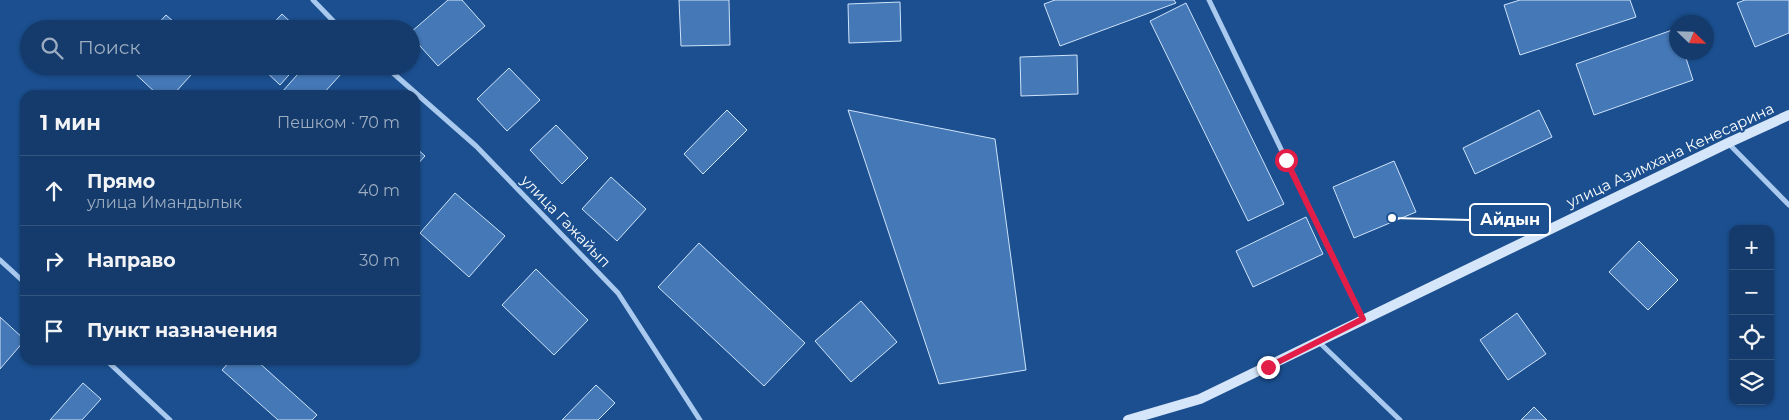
<!DOCTYPE html>
<html lang="ru">
<meta charset="utf-8">
<style>
:root{--surface:#143b6b;--page:#214673;--text:#f1f3f6;--muted:#9dadc1;--line:#33557e}
body{margin:0;font-family:Montserrat,sans-serif;background:var(--page);color:var(--text)}
.controls{position:absolute;right:15px;bottom:15px;display:grid;overflow:hidden;border-radius:10px;box-shadow:0 1px 4px #0004}
.controls button{width:45px;height:45px;display:grid;place-items:center;padding:0;border:0;border-bottom:1px solid var(--line);background:var(--surface);color:var(--text);font:25px sans-serif}
.compass{position:absolute;left:1669px;top:15px;width:45px;height:45px;border-radius:50%;background:var(--surface);box-shadow:0 1px 4px #0004;rotate:113deg}
.stop{position:absolute;width:15px;height:15px;margin:-11px;border:4px solid #e11d48;border-radius:50%;background:#fff}
.stop.end{background:#e11d48;border-color:#fff;box-shadow:0 1px 5px #0008}
.list{margin:0;padding:0;list-style:none}
h2{display:flex;justify-content:space-between;align-items:center;height:65px;margin:0;padding:0 20px;font-size:21px}
h2 small{font-size:16px;font-weight:400;color:var(--muted)}
.list li{display:grid;grid-template-columns:32px 1fr auto;gap:15px;align-items:center;box-sizing:border-box;height:70px;padding:0 20px;border-top:1px solid var(--line)}
.list b{display:block;font-size:19px;white-space:nowrap}
.list p{margin:0;font-size:16px;white-space:nowrap;color:var(--muted)}
.list em{font-size:16px;font-style:normal;color:var(--muted)}
.icon{flex:none;width:28px;height:28px;fill:none;stroke:currentColor;stroke-width:2;stroke-linecap:round;stroke-linejoin:round}
.map{position:relative;flex:none;width:1789px;height:420px;overflow:hidden}
.search{position:absolute;background:var(--surface);box-shadow:0 1px 4px #0004;left:20px;top:20px;width:400px;height:55px;display:flex;align-items:center;gap:12px;box-sizing:border-box;padding:0 18px;border-radius:28px;color:var(--muted);font-size:19px}
.panel{position:absolute;background:var(--surface);box-shadow:0 1px 4px #0004;left:20px;top:90px;width:400px;height:275px;border-radius:15px}
.map>svg:first-child{display:block}
.building{fill:#4478b7;stroke:#cfe3fa}
.lines{fill:none;stroke-linecap:round;stroke-linejoin:round}
.street{stroke:#a9c9ee;stroke-width:5}
.secondary{stroke:#d6e6fa;stroke-width:10}
.route{stroke:#e11d48;stroke-width:6}
.labels{text-anchor:middle;dominant-baseline:central;stroke-width:4;stroke-linejoin:round;paint-order:stroke}
.street-label{font-size:15px;fill:#fff;stroke:#1b4f8f}
.leader{fill:none;stroke:#fff;stroke-width:2}
.callout-dot{fill:#fff;stroke:#1b4f8f;stroke-width:2}
.callout{fill:#1b4f8f;stroke:#fff;stroke-width:2}
.callout-label{font-size:16px;text-anchor:middle;font-weight:bold;fill:#fff}
</style>
<div class="map">
<svg width="1789" height="420" viewBox="0 0 1789 420">
<rect width="100%" height="100%" fill="#1b4f8f"/>
<g class="building">
<polygon points="448,0 462,0 485,26 438,66 411,36 411,32"/>
<polygon points="679,0 729,0 730,45 681,46"/>
<polygon points="1055,0 1174,0 1176,3 1060,46 1044,4"/>
<polygon points="1520,0 1630,0 1636,17 1520,55 1504,5"/>
<polygon points="1745,0 1789,0 1789,33 1755,47 1737,3"/>
<polygon points="900,2 901,41 849,43 848,4"/>
<polygon points="1186,3 1284,204 1248,221 1150,21"/>
<polygon points="282,14 298,29 268,29"/>
<polygon points="166,15 182,29 153,29"/>
<polygon points="1675,29 1676,52 1684,52 1693,80 1594,115 1576,64"/>
<polygon points="1077,55 1078,94 1021,96 1020,57"/>
<polygon points="127,66 199,66 173,95 158,95"/>
<polygon points="260,66 297,66 280,85"/>
<polygon points="305,66 332,66 341,74 322,95 285,95 282,92"/>
<polygon points="509,68 540,100 507,131 477,99"/>
<polygon points="727,110 747,130 703,174 684,154"/>
<polygon points="848,110 995,139 1026,370 939,384"/>
<polygon points="1539,110 1552,137 1475,174 1463,148"/>
<polygon points="556,125 588,158 562,184 530,150"/>
<polygon points="415,147 425,156 415,167"/>
<polygon points="1394,161 1416,212 1354,238 1333,187"/>
<polygon points="611,177 646,209 617,241 582,209"/>
<polygon points="455,193 505,236 469,277 420,233"/>
<polygon points="1306,217 1323,254 1253,287 1236,251"/>
<polygon points="1639,241 1678,280 1648,310 1609,272"/>
<polygon points="699,243 805,343 764,386 658,287"/>
<polygon points="536,269 588,320 554,355 502,305"/>
<polygon points="861,301 897,342 851,382 815,341"/>
<polygon points="1517,313 1546,354 1508,380 1480,340"/>
<polygon points="0,317 25,340 0,369"/>
<polygon points="231,360 256,360 317,415 312,420 278,420 222,370"/>
<polygon points="83,383 101,399 82,420 50,420"/>
<polygon points="596,385 615,403 598,420 562,420"/>
<polygon points="1534,407 1547,420 1521,420"/>
</g>
<g class="lines">
<g class="street">
<polyline points="313,0 341,29"/>
<polyline points="1209,0 1363,319"/>
<polyline points="385,66 476,146 618,293 700,420"/>
<polyline points="1728,143 1789,205"/>
<polyline points="0,260 25,283"/>
<polyline points="1319,342 1400,420"/>
<polyline points="106,360 170,420"/>
</g>
<polyline class="secondary" points="1128,420 1200,399 1728,143 1789,115"/>
</g>
<g class="lines">
<polyline class="route" points="1268,367 1363,319 1286,160"/>
</g>
<g class="labels">
<g class="street-label">
<text transform="translate(1670 155) rotate(-25)">улица Азимхана Кенесарина</text>
<text transform="translate(566 221) rotate(46)">улица Гажайып</text>
</g>
</g>
<path class="leader" d="M1392 218L1470 220"/>
<circle class="callout-dot" cx="1392" cy="218" r="5"/>
<rect class="callout" x="1470" y="204" width="80" height="31" rx="5"/>
<g class="callout-label">
<text x="1510" y="225">Айдын</text>
</g>
</svg>
<div class="controls">
<button>+</button>
<button>−</button>
<button><svg class="icon" aria-label="locate" viewBox="0 0 24 24"><circle cx="12" cy="12" r="6"/><path d="M12 2v4M12 18v4M2 12h4M18 12h4"/></svg></button>
<button><svg class="icon" aria-label="layers" viewBox="0 0 24 24"><path d="M12 4l9 5-9 5-9-5zM3 14l9 5 9-5"/></svg></button>
</div>
<svg class="compass" viewBox="-18 -18 36 36"><path d="M0-13l5 13h-10z" fill="#e53935"/><path d="M0 13l5-13h-10z" fill="#9dadc1"/></svg>
<div class="stop" style="left:1286px;top:160px"></div>
<div class="stop end" style="left:1268px;top:367px"></div>
<div class="search"><svg class="icon" aria-label="search" viewBox="0 0 24 24"><circle cx="10" cy="10" r="6"/><path d="M15 15l6 6"/></svg>Поиск</div>
<section class="panel">
<h2>1 мин<small>Пешком · 70 m</small></h2>
<ul class="list">
<li><svg class="icon" aria-label="ahead" viewBox="0 0 24 24"><path d="M12 20V5M6 11l6-6 6 6"/></svg><div><b>Прямо</b><p>улица Имандылык</p></div><em>40 m</em></li>
<li><svg class="icon" aria-label="right" viewBox="0 0 24 24"><path d="M7 20v-9h11M14 6l5 5-5 5"/></svg><div><b>Направо</b></div><em>30 m</em></li>
<li><svg class="icon" aria-label="arrive" viewBox="0 0 24 24"><path d="M6 21V4h12l-3 4 3 4H6"/></svg><div><b>Пункт назначения</b></div></li>
</ul>
</section>
</div>
